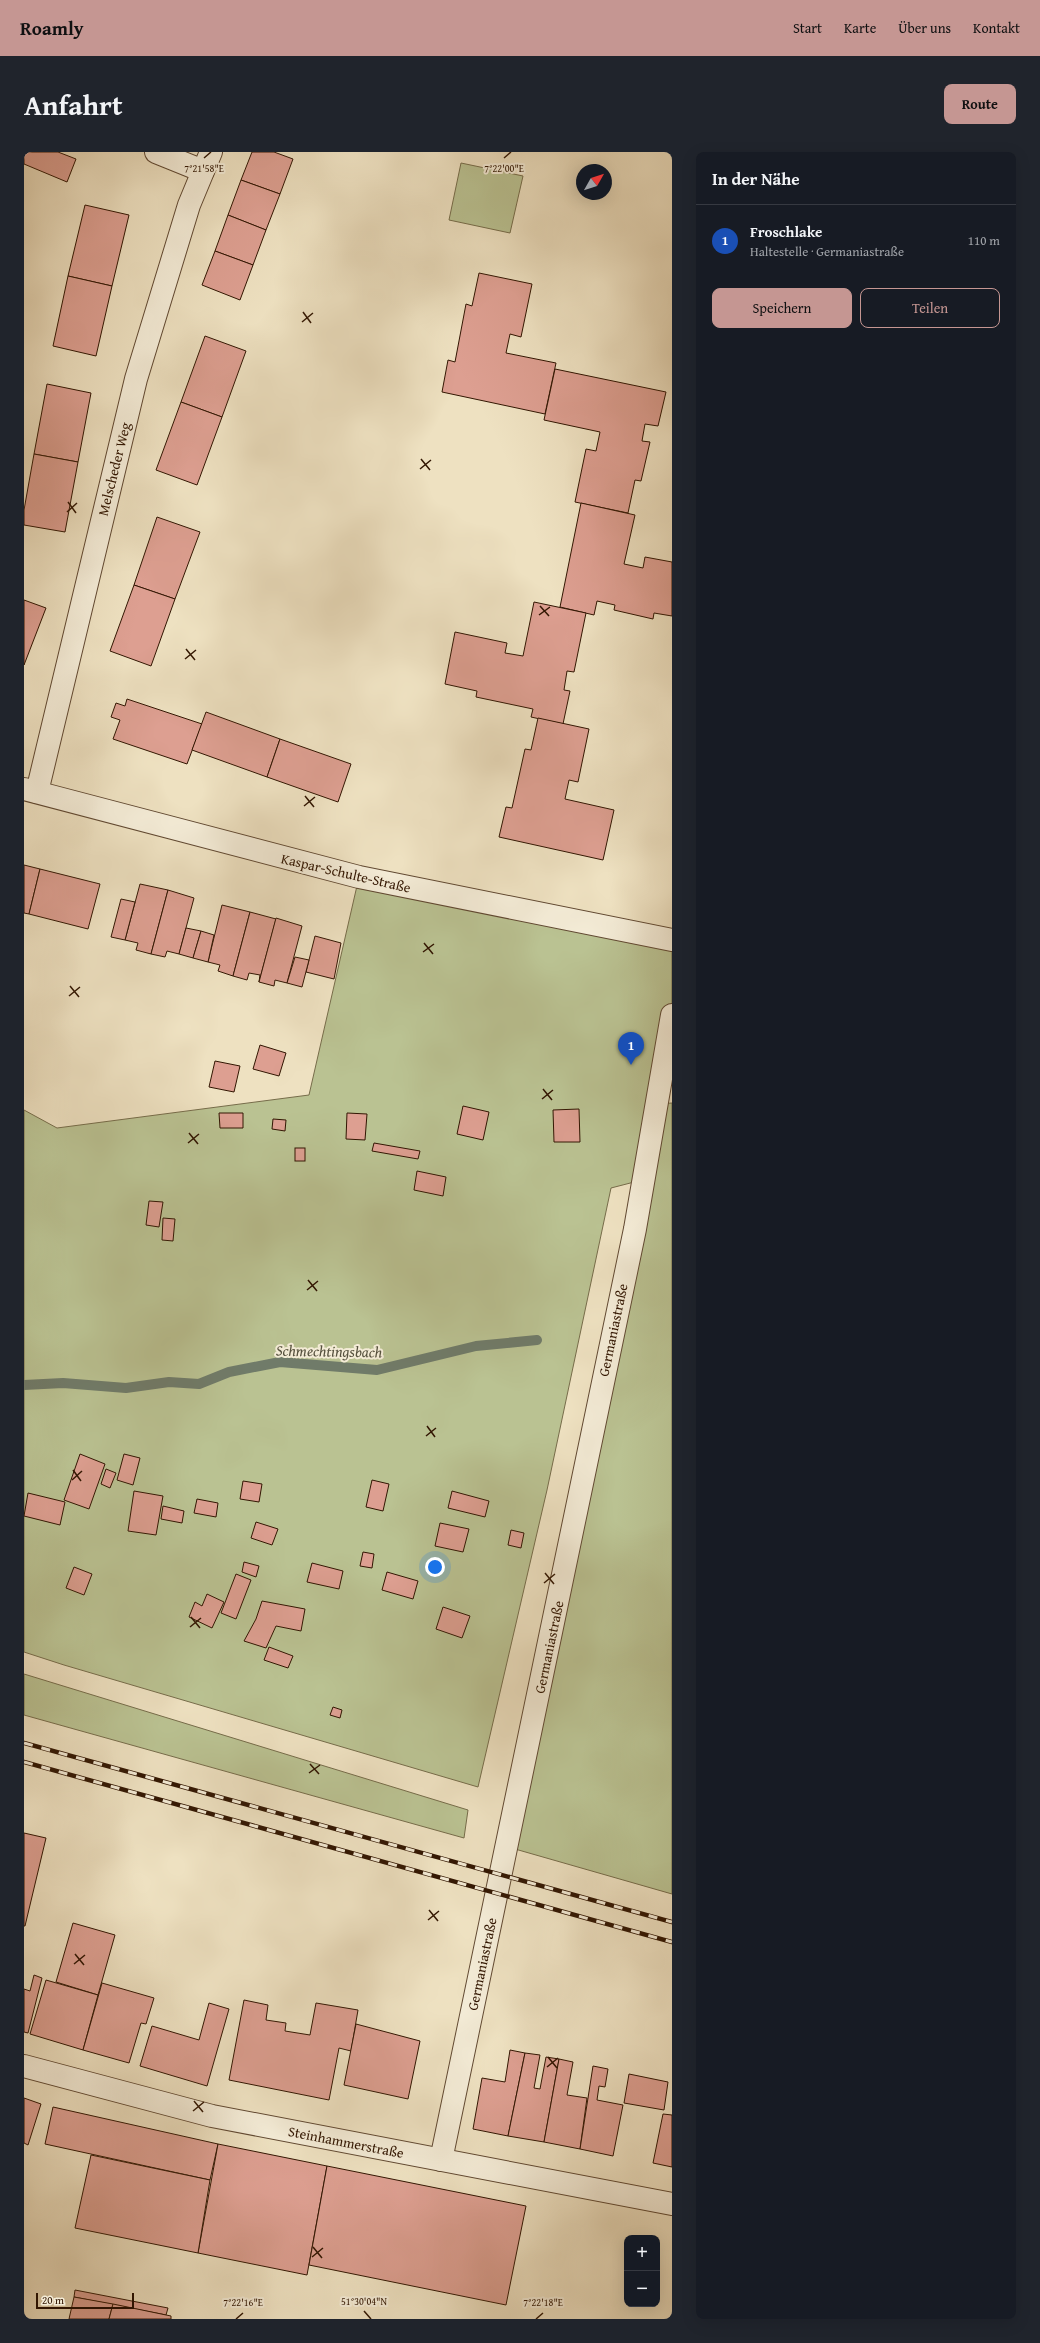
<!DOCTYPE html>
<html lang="de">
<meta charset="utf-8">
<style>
:root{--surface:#171b24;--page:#20242c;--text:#f1f3f6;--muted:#9ea1a6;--line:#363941;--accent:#c59692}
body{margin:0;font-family:"Gentium Book Plus",serif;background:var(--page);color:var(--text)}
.controls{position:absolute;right:12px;bottom:12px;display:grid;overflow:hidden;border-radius:8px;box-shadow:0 4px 16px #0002}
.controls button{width:36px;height:36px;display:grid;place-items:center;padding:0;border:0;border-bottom:1px solid var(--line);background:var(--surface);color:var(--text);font:20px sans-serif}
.compass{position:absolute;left:552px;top:12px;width:36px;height:36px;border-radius:50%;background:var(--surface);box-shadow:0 4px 16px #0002;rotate:51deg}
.scale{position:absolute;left:12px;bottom:10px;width:98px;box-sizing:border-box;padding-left:4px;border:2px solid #321602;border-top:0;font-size:11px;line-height:14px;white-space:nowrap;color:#321602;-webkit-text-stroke:3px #f4ecd7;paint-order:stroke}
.you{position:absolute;left:411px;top:1415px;width:14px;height:14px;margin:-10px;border:3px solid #fff;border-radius:50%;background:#1a73e8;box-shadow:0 0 0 6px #1a73e833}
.badge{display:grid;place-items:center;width:26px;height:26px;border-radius:50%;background:var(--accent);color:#fff;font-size:13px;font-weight:700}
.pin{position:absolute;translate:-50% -33px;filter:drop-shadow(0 1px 2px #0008)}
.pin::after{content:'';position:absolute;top:21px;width:14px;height:12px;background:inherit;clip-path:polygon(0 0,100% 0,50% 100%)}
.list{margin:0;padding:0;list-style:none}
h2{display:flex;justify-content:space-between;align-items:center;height:52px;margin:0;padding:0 16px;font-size:17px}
h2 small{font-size:13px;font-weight:400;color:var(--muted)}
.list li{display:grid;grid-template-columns:26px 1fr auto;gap:12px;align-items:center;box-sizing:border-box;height:72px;padding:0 16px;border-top:1px solid var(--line)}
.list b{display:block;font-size:15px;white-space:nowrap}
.list p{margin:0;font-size:13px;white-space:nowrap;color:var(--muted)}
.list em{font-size:13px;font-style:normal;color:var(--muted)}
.actions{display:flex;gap:8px;padding:12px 16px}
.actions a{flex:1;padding:9px 0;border:1px solid var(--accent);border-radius:8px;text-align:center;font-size:14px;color:var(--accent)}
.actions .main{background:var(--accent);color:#111}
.map{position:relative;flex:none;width:648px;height:2167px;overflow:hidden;border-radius:8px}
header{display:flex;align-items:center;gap:24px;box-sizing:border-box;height:56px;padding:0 20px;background:var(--accent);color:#111}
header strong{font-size:19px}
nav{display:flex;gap:22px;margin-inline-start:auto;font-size:14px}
.intro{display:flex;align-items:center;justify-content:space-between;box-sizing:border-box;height:96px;padding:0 24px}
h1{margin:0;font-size:28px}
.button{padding:10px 18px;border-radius:8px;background:var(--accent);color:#111;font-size:14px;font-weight:700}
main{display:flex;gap:24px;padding:0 24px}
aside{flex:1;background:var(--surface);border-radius:8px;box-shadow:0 4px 16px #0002}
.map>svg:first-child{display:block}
.green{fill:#bac292;stroke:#766c4a}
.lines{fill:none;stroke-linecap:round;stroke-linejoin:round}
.stream{stroke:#707b69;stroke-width:10}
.building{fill:#dd9f91;stroke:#321602}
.minor-casing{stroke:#614932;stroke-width:24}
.minor{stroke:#f4ecd7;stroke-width:22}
.rail-casing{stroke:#321602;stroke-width:4.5}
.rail{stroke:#f4ecd7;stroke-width:3;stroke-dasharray:9;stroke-linecap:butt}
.ticks{fill:none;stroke:#321602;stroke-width:1.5}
.labels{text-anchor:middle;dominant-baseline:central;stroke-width:4;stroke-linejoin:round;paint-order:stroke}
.street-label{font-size:14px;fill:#321602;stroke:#f4ecd7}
.water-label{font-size:15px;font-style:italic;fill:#56513e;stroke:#f4ecd7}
.ticks-label{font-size:10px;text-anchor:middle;fill:#321602;stroke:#f4ecd7;stroke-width:4;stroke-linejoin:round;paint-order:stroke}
</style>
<header>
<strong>Roamly</strong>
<nav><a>Start</a><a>Karte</a><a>Über uns</a><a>Kontakt</a></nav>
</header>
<div class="intro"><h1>Anfahrt</h1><a class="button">Route</a></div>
<main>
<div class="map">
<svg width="648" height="2167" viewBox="0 0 648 2167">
<rect width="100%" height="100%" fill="#eee1c1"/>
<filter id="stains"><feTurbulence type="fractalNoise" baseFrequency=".005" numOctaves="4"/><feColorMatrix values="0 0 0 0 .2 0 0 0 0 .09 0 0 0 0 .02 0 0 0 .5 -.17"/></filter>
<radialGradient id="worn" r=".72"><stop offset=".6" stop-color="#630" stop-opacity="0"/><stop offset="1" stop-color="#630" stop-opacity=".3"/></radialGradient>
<g class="green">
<polygon points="437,11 499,24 486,81 425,68"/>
<polygon points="335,725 648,788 648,863 633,952 648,951 648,1742 484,1695 618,1028 587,1036 523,1338 454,1635 40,1513 0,1500 0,958 33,976 285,943"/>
<polygon points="0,1522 444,1658 440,1686 0,1563"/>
</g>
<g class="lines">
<polyline class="stream" points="0,1233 39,1231 102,1236 145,1230 175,1232 205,1220 256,1210 353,1218 452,1194 513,1188"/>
</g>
<g class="building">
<polygon points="0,0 34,0 52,7 43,30 0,12"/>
<polygon points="228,0 250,0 269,7 256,42 217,28"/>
<polygon points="217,28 256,42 242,78 204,63"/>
<polygon points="61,53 105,63 88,134 44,124"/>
<polygon points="204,63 242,78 229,113 191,99"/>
<polygon points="191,99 229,113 216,148 178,133"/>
<polygon points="455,121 508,132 497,185 486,182 482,201 532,211 521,262 418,240 424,208 431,210 442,152 448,154"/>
<polygon points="44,124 88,134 72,204 29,194"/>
<polygon points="181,184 222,199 198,265 157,250"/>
<polygon points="531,217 642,240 634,274 621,272 618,289 626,290 617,329 611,328 604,361 551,350 562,297 572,299 576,280 520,268"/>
<polygon points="23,232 67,241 54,310 10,302"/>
<polygon points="157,250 198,265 173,333 132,318"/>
<polygon points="10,302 54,310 41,380 0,373 0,358"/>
<polygon points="557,351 611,363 600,412 619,416 621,405 648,410 648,464 630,461 629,467 590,458 591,453 573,449 570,463 536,455"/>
<polygon points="133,365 176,380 151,447 110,433"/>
<polygon points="110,433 151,447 127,514 86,499"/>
<polygon points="0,448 22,456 0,513"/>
<polygon points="510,450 562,461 550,520 543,519 540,538 546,539 539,572 507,565 509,557 452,545 453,539 421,532 431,480 483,491 481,501 499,504"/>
<polygon points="103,547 178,572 163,612 89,587 96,568 87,565 92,551 101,554"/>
<polygon points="182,560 256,587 243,625 168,598"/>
<polygon points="514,566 565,577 554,630 545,628 541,647 590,658 579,708 475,685 482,655 488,656 501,597 507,598"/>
<polygon points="256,587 327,612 314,650 243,625"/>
<polygon points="0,713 16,717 5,762 0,761"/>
<polygon points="16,717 76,732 64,777 5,762"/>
<polygon points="116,732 144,738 127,802 112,798 114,791 101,788"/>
<polygon points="144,738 170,746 155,802 143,799 141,805 127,802"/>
<polygon points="97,747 111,750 101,788 87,785"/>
<polygon points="198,753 226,760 209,824 194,819 196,813 184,810"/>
<polygon points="226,760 252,767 235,830 236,823 225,821 223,828 209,824"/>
<polygon points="252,766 278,774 263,831 251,828 250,834 235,830"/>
<polygon points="162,776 177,779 169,806 155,802"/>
<polygon points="177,779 190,783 184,810 169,806"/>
<polygon points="291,784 317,791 310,827 282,820"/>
<polygon points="271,805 285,808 278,835 263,831"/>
<polygon points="236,893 262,901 255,924 229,917"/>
<polygon points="191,909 216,914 210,940 185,935"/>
<polygon points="439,954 465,960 459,988 433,982"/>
<polygon points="555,957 556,990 530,990 529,958"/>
<polygon points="195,961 219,961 219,976 196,976"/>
<polygon points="323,961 343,962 341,988 322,987"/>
<polygon points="249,967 262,968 261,979 248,977"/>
<polygon points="350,991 396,999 394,1007 348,999"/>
<rect x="271" y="996" width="10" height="13"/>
<polygon points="393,1019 422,1025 419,1044 390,1038"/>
<polygon points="125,1049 139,1050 135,1075 122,1073"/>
<polygon points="139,1066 151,1067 149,1089 138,1088"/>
<polygon points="56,1302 81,1312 65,1357 40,1348"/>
<polygon points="100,1302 116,1306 109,1333 93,1328"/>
<polygon points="82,1317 92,1321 86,1336 77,1332"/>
<polygon points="348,1328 365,1332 359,1359 342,1355"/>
<polygon points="219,1329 238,1332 235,1350 216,1347"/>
<polygon points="110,1339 139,1344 132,1383 104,1379"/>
<polygon points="428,1339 465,1349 461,1365 424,1356"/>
<polygon points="4,1341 41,1350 36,1373 0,1364"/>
<polygon points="173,1347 194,1351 192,1365 170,1361"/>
<polygon points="139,1354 160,1359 158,1371 137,1367"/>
<polygon points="232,1370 254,1377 248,1393 227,1386"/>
<polygon points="416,1371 445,1377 439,1400 411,1394"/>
<polygon points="487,1378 500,1381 497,1396 484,1393"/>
<polygon points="339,1400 350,1402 348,1416 336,1414"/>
<polygon points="220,1410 235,1414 232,1425 218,1420"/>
<polygon points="288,1411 319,1419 315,1437 283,1430"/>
<polygon points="50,1415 68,1422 60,1443 42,1436"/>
<polygon points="363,1420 394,1429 389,1447 358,1438"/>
<polygon points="212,1422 227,1428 212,1467 197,1461"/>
<polygon points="183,1442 200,1450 188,1476 165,1465 171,1450 178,1454"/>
<polygon points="238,1449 281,1457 277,1479 252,1474 242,1496 220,1489 232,1467"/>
<polygon points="419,1455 446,1464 438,1486 412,1477"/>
<polygon points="245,1495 269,1504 264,1516 240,1508"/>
<polygon points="309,1555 318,1558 316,1566 306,1563"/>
<polygon points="0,1681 22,1686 1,1774 0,1774"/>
<polygon points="49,1771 91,1783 74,1843 32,1830"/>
<polygon points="10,1823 18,1826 4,1881 0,1880 0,1837 6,1839"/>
<polygon points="22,1828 74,1843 59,1898 6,1882"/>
<polygon points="78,1831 130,1846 122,1872 117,1871 105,1911 59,1898"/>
<polygon points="220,1848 244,1853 242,1868 262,1871 261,1879 286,1883 292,1851 334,1858 327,1899 315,1896 305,1948 205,1928"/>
<polygon points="185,1851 205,1857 183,1934 116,1914 128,1874 175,1888"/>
<polygon points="332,1872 396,1889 384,1947 320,1933"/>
<polygon points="486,1898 501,1901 484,1984 449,1977 458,1926 481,1930"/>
<polygon points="501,1901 516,1903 510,1936 516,1937 522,1905 535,1907 520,1990 484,1984"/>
<polygon points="535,1907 549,1910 543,1943 563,1946 556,1997 520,1990"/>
<polygon points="569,1914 584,1917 581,1935 575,1934 573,1948 599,1953 589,2004 556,1997"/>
<polygon points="605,1922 644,1930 640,1958 600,1951"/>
<polygon points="0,1946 17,1952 4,1993 0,1991"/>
<polygon points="29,1955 194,1992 186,2028 21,1992"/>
<polygon points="639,1962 648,1963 648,2015 629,2011"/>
<polygon points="194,1992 303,2014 283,2123 174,2101"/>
<polygon points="67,2003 186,2028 174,2101 51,2076"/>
<polygon points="303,2014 502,2054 482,2153 285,2113"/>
<polygon points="51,2138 144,2156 142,2163 50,2145"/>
<polygon points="50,2145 89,2152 85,2167 45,2167"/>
<polygon points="89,2152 147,2164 147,2167 85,2167"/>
</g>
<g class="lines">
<g class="minor-casing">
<g id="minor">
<polyline points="132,0 179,19"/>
<polyline points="0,637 335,725 648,788"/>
<polyline points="13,640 112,227 165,53 187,0"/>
<polyline points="0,1914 188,1964 648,2052"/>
<polyline points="417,2008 611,1077 648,863"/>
</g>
</g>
<use href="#minor" class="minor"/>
<g class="rail-casing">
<g id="rail">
<polyline points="0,1591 648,1770"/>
<polyline points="0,1610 648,1790"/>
</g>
</g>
<use href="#rail" class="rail"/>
</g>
<path class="ticks" d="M180,6L187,0M480,6L487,0M279,160L287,171M278,170L289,161M397,307L406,318M396,317L407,308M44,350L52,361M43,360L53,351M516,454L525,464M515,463L526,455M162,497L171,508M161,507L172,498M281,644L290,655M280,654L291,645M400,791L409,802M399,800L410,792M46,834L55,845M45,844L56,835M519,937L528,948M518,947L529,938M165,981L174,992M164,991L175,982M284,1128L293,1139M283,1138L294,1129M403,1274L411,1285M402,1284L412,1276M49,1318L57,1329M48,1328L58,1319M521,1421L530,1432M520,1431L531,1422M167,1465L176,1476M166,1475L177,1466M286,1612L295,1622M285,1621L296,1613M405,1758L414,1769M404,1768L415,1759M51,1802L60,1813M50,1812L61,1803M524,1905L533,1916M523,1915L534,1906M170,1949L179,1960M169,1959L180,1950M289,2095L298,2106M288,2105L299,2096M340,2159L347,2167M212,2167L219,2161M512,2167L519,2161"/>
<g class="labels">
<g class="street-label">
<text transform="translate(90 317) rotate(-76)">Melscheder Weg</text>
<text transform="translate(322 721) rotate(13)">Kaspar-Schulte-Straße</text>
<text transform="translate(589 1178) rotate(-78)">Germaniastraße</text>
<text transform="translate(525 1495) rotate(-78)">Germaniastraße</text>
<text transform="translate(458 1812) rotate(-78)">Germaniastraße</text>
<text transform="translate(322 1990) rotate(11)">Steinhammerstraße</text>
</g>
<g class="water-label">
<text transform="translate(305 1199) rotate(1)">Schmechtingsbach</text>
</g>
</g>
<g class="ticks-label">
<text x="180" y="20">7°21'58"E</text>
<text x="480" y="20">7°22'00"E</text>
<text x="340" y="2153">51°30'04"N</text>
<text x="219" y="2154">7°22'16"E</text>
<text x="519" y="2154">7°22'18"E</text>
</g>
<rect width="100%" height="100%" filter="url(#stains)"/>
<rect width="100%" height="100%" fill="url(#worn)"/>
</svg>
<div class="controls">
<button>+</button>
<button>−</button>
</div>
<svg class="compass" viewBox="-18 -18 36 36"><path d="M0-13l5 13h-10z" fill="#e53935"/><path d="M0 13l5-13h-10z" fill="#9ea1a6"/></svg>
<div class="scale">20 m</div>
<div class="you"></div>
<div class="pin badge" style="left:607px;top:913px;background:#1a4fb4">1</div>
</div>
<aside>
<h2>In der Nähe<small></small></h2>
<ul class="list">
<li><span class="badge" style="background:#1a4fb4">1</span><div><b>Froschlake</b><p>Haltestelle · Germaniastraße</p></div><em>110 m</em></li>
</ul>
<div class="actions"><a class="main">Speichern</a><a>Teilen</a></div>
</aside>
</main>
